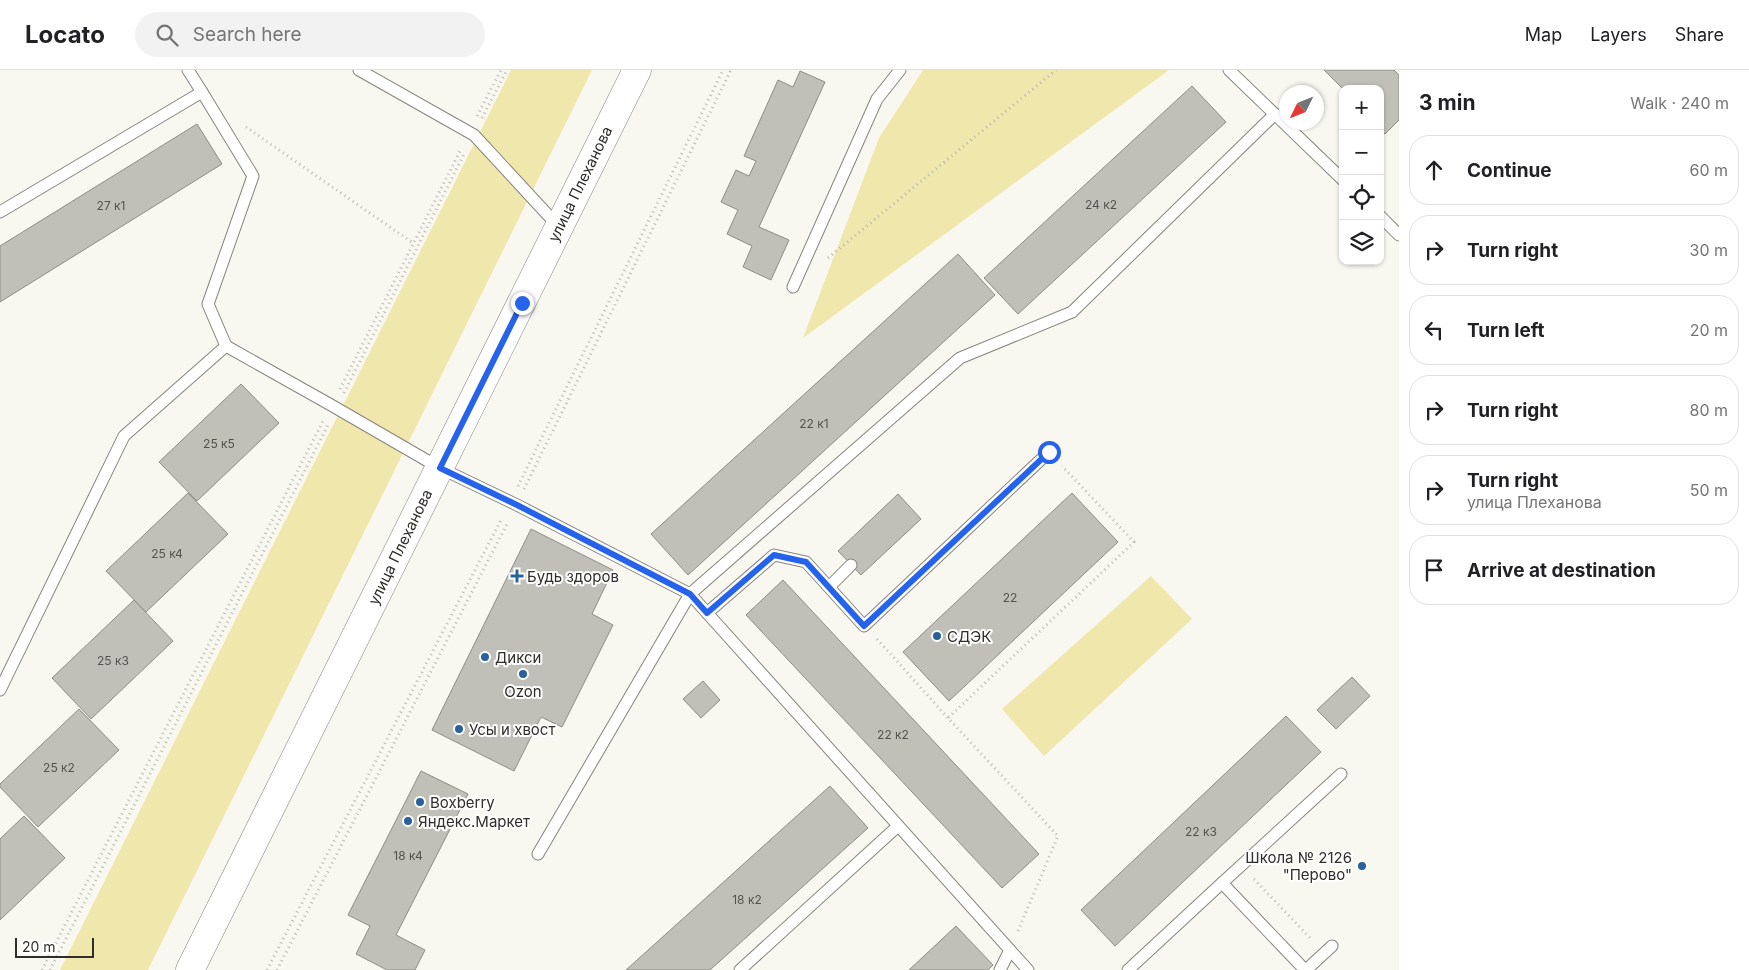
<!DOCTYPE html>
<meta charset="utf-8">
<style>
:root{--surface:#fff;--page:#f2f2f2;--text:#202124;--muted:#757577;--line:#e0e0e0}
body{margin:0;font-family:Inter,sans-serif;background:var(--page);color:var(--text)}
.controls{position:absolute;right:15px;top:15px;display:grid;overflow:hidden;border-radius:10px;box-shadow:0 1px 4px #0004}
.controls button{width:45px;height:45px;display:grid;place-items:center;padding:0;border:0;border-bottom:1px solid var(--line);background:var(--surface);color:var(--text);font:25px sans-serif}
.compass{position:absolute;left:1279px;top:15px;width:45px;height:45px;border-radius:50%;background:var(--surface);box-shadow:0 1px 4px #0004;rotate:227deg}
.scale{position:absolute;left:15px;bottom:12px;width:79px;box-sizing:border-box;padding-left:5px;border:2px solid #2f2e2b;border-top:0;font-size:14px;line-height:18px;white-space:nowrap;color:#2f2e2b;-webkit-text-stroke:4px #fff;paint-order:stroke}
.stop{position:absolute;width:15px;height:15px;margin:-11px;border:4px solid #2563eb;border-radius:50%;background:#fff}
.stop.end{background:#2563eb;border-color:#fff;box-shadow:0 1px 5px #0008}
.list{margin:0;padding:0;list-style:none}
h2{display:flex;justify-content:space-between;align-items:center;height:65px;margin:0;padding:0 20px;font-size:21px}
h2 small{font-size:16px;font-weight:400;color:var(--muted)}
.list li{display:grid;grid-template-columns:32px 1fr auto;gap:15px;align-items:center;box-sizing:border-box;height:70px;margin:0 10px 10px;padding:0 10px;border:1px solid var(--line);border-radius:20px}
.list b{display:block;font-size:19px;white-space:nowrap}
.list p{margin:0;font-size:16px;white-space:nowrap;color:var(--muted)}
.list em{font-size:16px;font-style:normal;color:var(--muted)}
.icon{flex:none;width:28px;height:28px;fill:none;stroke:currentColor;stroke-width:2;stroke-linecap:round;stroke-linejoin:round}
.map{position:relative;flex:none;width:1399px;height:900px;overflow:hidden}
header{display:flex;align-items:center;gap:30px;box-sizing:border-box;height:70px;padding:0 25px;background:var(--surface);border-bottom:1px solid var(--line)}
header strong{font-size:24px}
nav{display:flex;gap:28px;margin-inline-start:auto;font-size:18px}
.search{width:350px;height:45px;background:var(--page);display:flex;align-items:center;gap:12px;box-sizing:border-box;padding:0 18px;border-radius:28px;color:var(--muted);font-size:19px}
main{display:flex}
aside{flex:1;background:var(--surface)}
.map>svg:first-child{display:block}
.green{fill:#efe7ac}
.building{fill:#c1c0b8;stroke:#8d8c85}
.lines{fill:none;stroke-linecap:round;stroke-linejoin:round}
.lane-casing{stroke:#85847d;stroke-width:13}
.secondary-casing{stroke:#85847d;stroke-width:29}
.path{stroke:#b9b8b1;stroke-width:3;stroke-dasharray:1 4;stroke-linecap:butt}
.lane{stroke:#fff;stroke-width:11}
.secondary{stroke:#fff;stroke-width:28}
.route{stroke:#2563eb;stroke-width:6}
.poi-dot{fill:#29629a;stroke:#fff;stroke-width:2}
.labels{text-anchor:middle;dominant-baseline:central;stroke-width:4;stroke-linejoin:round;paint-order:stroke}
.number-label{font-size:12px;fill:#54524e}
.street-label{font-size:15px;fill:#2f2e2b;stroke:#fff}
.poi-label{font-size:15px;fill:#2f2e2b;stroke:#fff;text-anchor:start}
</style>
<header>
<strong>Locato</strong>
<div class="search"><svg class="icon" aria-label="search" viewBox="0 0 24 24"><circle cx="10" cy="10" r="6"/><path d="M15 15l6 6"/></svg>Search here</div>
<nav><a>Map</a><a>Layers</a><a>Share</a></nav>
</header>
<main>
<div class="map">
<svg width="1399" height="900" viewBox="0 0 1399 900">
<rect width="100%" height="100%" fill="#f9f8f0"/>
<g class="green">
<polygon points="511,0 592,0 148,900 60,900"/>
<polygon points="923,0 1169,0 803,268 879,68"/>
<polygon points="1151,506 1192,549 1044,686 1002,639"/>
</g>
<g class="building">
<polygon points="1324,0 1394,0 1399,5 1399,50 1385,64 1380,59 1380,19 1343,19"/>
<polygon points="800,1 825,12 759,157 789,170 771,210 743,197 752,176 727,164 738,140 721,132 736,100 749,106 756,91 744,86 778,10 793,17"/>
<polygon points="1192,16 1226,52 1018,244 984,208"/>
<polygon points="197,54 222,94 0,232 0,176"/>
<polygon points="958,184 995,225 688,505 651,464"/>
<polygon points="241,314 279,353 197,431 159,392"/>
<polygon points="188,423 228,464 146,542 106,501"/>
<polygon points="1072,423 1118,472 949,631 903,582"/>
<polygon points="898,424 921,449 861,505 838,481"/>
<polygon points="531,459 613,500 592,544 613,555 562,657 541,647 514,701 432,660"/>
<polygon points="783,510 1039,784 1002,818 746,545"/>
<polygon points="134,530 173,571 91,649 52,608"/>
<polygon points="1352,607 1370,626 1336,659 1317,640"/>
<polygon points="703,611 720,630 701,648 683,629"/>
<polygon points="79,639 119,680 38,757 0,717 0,714"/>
<polygon points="1286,646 1321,682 1115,876 1081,840"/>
<polygon points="421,701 468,724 396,865 425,880 415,900 387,900 356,884 370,856 348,845"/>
<polygon points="830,716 868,758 710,900 626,900"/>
<polygon points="24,746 65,788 0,850 0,769"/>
<polygon points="956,856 993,895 988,900 909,900"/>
</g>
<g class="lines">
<g class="lane-casing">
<g id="lane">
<polyline points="188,0 202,22"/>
<polyline points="359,0 474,65 559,157"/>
<polyline points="1229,0 1343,110"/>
<polyline points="0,142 202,22 253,106 208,234 226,276"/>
<polyline points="1380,146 1399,165"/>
<polyline points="793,217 877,29 900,0"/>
<polyline points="829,517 851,495"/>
<polyline points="707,543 774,485 806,492 864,556 1049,382"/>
<polyline points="0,620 124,366 226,276 331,335 440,398 517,435 690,524 1028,900"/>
<polyline points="538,784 690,524 960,288 1072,242 1275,44"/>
<polyline points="1222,813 1341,704"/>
<polyline points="740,900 898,756"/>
<polyline points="1000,900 1010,880"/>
<polyline points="1128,900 1222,813 1305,900"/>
<polyline points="1306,900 1332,876"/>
</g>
</g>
<g class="secondary-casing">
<polyline id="secondary" points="190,900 637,0"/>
</g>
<g class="path">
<polyline points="477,46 501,0"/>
<polyline points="482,48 507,0"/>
<polyline points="246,57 413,173"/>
<polyline points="828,188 1056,0"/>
<polyline points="340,319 461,79"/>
<polyline points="344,323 465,82"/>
<polyline points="518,416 723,0"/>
<polyline points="524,419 731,0"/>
<polyline points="877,569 948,648"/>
<polyline points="1254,809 1312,870"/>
<polyline points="1018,861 1058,766 948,648 1134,472 1062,396"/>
<polyline points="42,900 323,351"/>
<polyline points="50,900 328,355"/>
<polyline points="267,900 502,448"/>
<polyline points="277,900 508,452"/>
</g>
<use href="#lane" class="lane"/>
<use href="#secondary" class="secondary"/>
</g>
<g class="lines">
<polyline class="route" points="522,233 440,398 517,435 690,524 707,543 774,485 806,492 864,556 1049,382"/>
</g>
<g class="poi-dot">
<path d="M514.5 498.5h5v5h5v5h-5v5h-5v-5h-5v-5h5z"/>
<circle cx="937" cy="566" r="5"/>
<circle cx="485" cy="587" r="5"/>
<circle cx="523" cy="604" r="5"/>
<circle cx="459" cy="659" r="5"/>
<circle cx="420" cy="732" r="5"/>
<circle cx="408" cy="751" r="5"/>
<circle cx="1362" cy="796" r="5"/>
</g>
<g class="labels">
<g class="number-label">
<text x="1101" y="134">24 к2</text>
<text x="111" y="135">27 к1</text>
<text x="814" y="353">22 к1</text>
<text x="219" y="373">25 к5</text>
<text x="167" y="483">25 к4</text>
<text x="1010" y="527">22</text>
<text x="113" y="590">25 к3</text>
<text x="893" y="664">22 к2</text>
<text x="59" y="697">25 к2</text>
<text x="1201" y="761">22 к3</text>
<text x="408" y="785">18 к4</text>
<text x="747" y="829">18 к2</text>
</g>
<g class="street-label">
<text transform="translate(580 114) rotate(-64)">улица Плеханова</text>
<text transform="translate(400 477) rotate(-64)">улица Плеханова</text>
</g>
<g class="poi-label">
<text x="527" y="506">Будь здоров</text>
<text x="947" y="566">СДЭК</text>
<text x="495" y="587">Дикси</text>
<text x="523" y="621" text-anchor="middle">Ozon</text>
<text x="469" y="659">Усы и хвост</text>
<text x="430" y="732">Boxberry</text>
<text x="418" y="751">Яндекс.Маркет</text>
<text x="1352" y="787" text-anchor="end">Школа № 2126<tspan x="1352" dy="17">"Перово"</tspan></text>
</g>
</g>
</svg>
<div class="controls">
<button>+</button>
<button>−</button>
<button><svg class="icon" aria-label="locate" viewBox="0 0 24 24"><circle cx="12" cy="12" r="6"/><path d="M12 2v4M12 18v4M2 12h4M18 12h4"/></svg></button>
<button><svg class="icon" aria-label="layers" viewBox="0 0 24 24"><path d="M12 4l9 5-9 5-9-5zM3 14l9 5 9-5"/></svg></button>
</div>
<svg class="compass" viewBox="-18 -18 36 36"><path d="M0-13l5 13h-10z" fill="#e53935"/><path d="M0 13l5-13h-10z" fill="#757577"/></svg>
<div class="scale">20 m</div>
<div class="stop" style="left:1049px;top:382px"></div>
<div class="stop end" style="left:522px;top:233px"></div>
</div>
<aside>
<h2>3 min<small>Walk · 240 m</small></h2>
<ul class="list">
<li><svg class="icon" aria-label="ahead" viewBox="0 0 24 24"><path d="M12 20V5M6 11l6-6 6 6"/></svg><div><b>Continue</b></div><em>60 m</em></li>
<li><svg class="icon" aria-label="right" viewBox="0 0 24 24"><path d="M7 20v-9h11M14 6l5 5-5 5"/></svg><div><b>Turn right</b></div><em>30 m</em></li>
<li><svg class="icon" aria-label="left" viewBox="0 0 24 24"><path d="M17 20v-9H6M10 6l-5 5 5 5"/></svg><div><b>Turn left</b></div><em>20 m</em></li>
<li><svg class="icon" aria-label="right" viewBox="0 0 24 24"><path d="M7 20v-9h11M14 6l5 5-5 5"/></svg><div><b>Turn right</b></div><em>80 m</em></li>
<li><svg class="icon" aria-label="right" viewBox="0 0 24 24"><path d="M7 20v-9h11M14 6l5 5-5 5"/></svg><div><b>Turn right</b><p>улица Плеханова</p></div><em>50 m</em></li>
<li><svg class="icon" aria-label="arrive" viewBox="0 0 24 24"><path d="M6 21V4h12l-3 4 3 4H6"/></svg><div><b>Arrive at destination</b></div></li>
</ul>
</aside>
</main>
